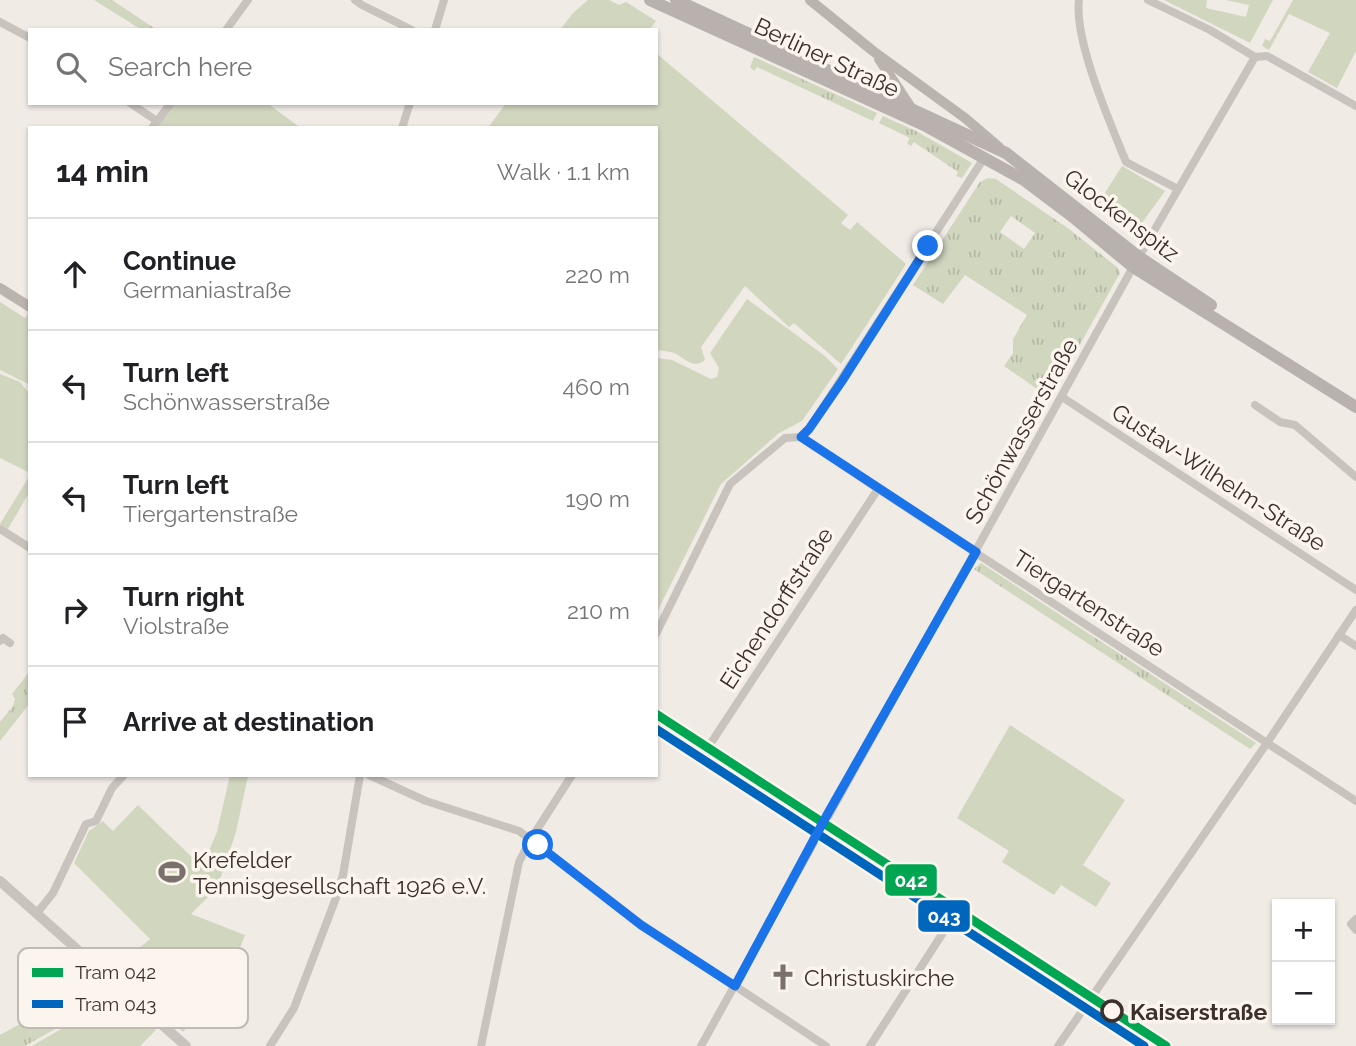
<!DOCTYPE html>
<meta charset="utf-8">
<style>
:root{--surface:#fff;--page:#f2f2f2;--text:#202124;--muted:#757577;--line:#e0e0e0}
body{margin:0;font-family:Raleway,sans-serif;background:var(--page);color:var(--text)}
.controls{position:absolute;right:21px;bottom:21px;display:grid;overflow:hidden;border-radius:0px;box-shadow:0 2px 5px #0004}
.controls button{width:63px;height:63px;display:grid;place-items:center;padding:0;border:0;border-bottom:2px solid var(--line);background:var(--surface);color:var(--text);font:35px sans-serif}
.stop{position:absolute;width:21px;height:21px;margin:-16px;border:5px solid #1a73e8;border-radius:50%;background:#fff}
.stop.end{background:#1a73e8;border-color:#fff;box-shadow:0 2px 7px #0008}
.list{margin:0;padding:0;list-style:none}
h2{display:flex;justify-content:space-between;align-items:center;height:91px;margin:0;padding:0 28px;font-size:30px}
h2 small{font-size:23px;font-weight:400;color:var(--muted)}
.list li{display:grid;grid-template-columns:46px 1fr auto;gap:21px;align-items:center;box-sizing:border-box;height:112px;padding:0 28px;border-top:2px solid var(--line)}
.list b{display:block;font-size:26px;white-space:nowrap}
.list p{margin:0;font-size:23px;white-space:nowrap;color:var(--muted)}
.list em{font-size:23px;font-style:normal;color:var(--muted)}
.icon{flex:none;width:38px;height:38px;fill:none;stroke:currentColor;stroke-width:2;stroke-linecap:round;stroke-linejoin:round}
.map{position:relative;flex:none;width:1356px;height:1046px;overflow:hidden}
.search{position:absolute;background:var(--surface);box-shadow:0 2px 5px #0004;left:28px;top:28px;width:630px;height:77px;display:flex;align-items:center;gap:18px;box-sizing:border-box;padding:0 24px;border-radius:0px;color:var(--muted);font-size:26px}
.panel{position:absolute;background:var(--surface);box-shadow:0 2px 5px #0004;left:28px;top:126px;width:630px;height:651px;border-radius:0px}
.map>svg:first-child{display:block}
.grass{fill:url(#grass-tufts);fill-rule:evenodd}
.green{fill:#d1d6bf}
.lines{fill:none;stroke-linecap:round;stroke-linejoin:round}
.minor{stroke:#c9c3be;stroke-width:8}
.tertiary{stroke:#c9c3be;stroke-width:10}
.secondary{stroke:#bab3ae;stroke-width:10}
.primary{stroke:#b8b1ad;stroke-width:12}
.tram-1-casing{stroke:#fbf5ee;stroke-width:14}
.tram-2-casing{stroke:#fbf5ee;stroke-width:14}
.tram-1{stroke:#00a651;stroke-width:9}
.tram-2{stroke:#0065bd;stroke-width:9}
.route{stroke:#1a73e8;stroke-width:9}
.stop-dot{fill:#fbf5ee;stroke:#3b302b;stroke-width:3.5}
.labels{text-anchor:middle;dominant-baseline:central;stroke-width:7;stroke-linejoin:round;paint-order:stroke}
.street-label{font-size:23px;fill:#3b302b;stroke:#fbf5ee}
.poi-label{font-size:23px;fill:#3b302b;stroke:#fbf5ee;text-anchor:start}
.stop-label{font-size:23px;font-weight:bold;fill:#3b302b;stroke:#fbf5ee;text-anchor:start}
.key{fill:#fbf5ee;stroke:#c1bab4;stroke-width:2}
.key-label{font-size:19px;fill:#3b302b}
.line-badge{stroke:#fbf5ee;stroke-width:2.5}
.badge-label{font-size:19px;text-anchor:middle;font-weight:bold;fill:#fff}
</style>
<div class="map">
<svg width="1356" height="1046" viewBox="0 0 1356 1046">
<defs>
<pattern id="grass-tufts" width="24" height="20" patternUnits="userSpaceOnUse" patternTransform="scale(1.75)"><rect width="24" height="20" fill="#d1d6bf"/><path d="M3 7l-1-3M5 7V3M7 7l1-3M15 17l-1-3M17 17v-4M19 17l1-3" fill="none" stroke="#b4b8a4"/></pattern>
</defs>
<rect width="100%" height="100%" fill="#f0ebe5"/>
<g class="grass">
<polygon points="94,0 112,0 157,30 142,30"/>
<polygon points="754,57 877,113 873,121 757,67 754,71 750,67"/>
<polygon points="883,116 916,131 972,163 962,178 956,176 958,172 914,142 911,146 907,143 910,138 879,123"/>
<path d="M988,178L996,179L1069,229L1118,268L1120,273L1050,398L1004,366L1013,353V339L1027,315L965,275L943,304L913,285L980,182ZM1011,216L1035,233L1024,249L1000,232Z"/>
<polygon points="981,563 1256,743 1250,749 974,569"/>
<polygon points="30,671 30,703 0,741 0,722 13,706 15,699 12,694"/>
<polygon points="93,984 106,986 114,991 98,1005 25,1046 0,1046 0,1035"/>
</g>
<g class="green">
<polygon points="588,0 609,0 619,5 626,2 656,21 649,30 560,30 573,13"/>
<polygon points="1164,0 1207,0 1206,8 1246,17 1249,5 1226,0 1273,0 1250,43"/>
<polygon points="1293,0 1356,0 1356,51 1337,88 1308,72 1330,33 1289,14 1269,50 1262,46 1265,39 1270,41"/>
<path d="M656,53L848,215L841,223L850,230L857,222L906,264L841,364L794,323L789,327L745,286L701,347L705,360C693,370 685,358 674,353C668,351 662,351 656,350V128H488L506,103H656Z"/>
<polygon points="176,103 267,103 301,128 157,128"/>
<polygon points="1122,166 1165,191 1136,231 1098,204"/>
<polygon points="747,299 825,356 838,369 802,421 779,433 721,484 656,614 656,358 672,360 711,379 717,377 719,368 710,353"/>
<polygon points="0,302 25,318 30,311 30,385 0,370"/>
<polygon points="0,374 20,382 29,393 30,473 0,458"/>
<polygon points="30,475 30,491 8,529 0,524"/>
<polygon points="1010,725 1125,800 1083,865 1111,883 1096,907 1061,885 1054,895 1002,862 1009,851 957,818"/>
<polygon points="230,775 262,775 248,776 236,832 217,888 191,914 245,935 224,990 221,990 183,1032 113,970 150,939 74,863 89,831 103,821 113,831 138,805 202,867 217,832"/>
<polygon points="125,1002 156,1030 140,1046 32,1046 104,1004 111,1015"/>
</g>
<g class="lines">
<g class="minor">
<polyline points="355,0 362,5 412,30"/>
<path d="M1079,0C1074,41 1110,122 1126,162L1178,189"/>
<polyline points="1148,0 1210,30 1255,57"/>
<polyline points="0,22 30,38"/>
<polyline points="226,30 248,0"/>
<polyline points="435,30 444,0"/>
<polyline points="1255,57 1267,56 1356,106"/>
<polyline points="130,103 157,121"/>
<polyline points="152,128 171,103"/>
<polyline points="402,128 410,103"/>
<polyline points="1062,397 1356,590"/>
<polyline points="1255,405 1280,422 1295,425 1356,477"/>
<polyline points="801,437 878,489 1356,801"/>
<polyline points="0,529 30,548"/>
<polyline points="656,634 730,484 785,438 801,437 809,429 984,158"/>
<polyline points="1339,635 1356,646"/>
<polyline points="0,641 3,638 10,643"/>
<polyline points="707,749 878,489"/>
<polyline points="369,775 426,801 519,831 641,924 826,1046"/>
<polyline points="37,913 53,893 86,824 96,821 112,788 124,775"/>
<polyline points="1356,919 1351,924 1356,930"/>
<polyline points="270,1046 294,1008 336,898 343,875 360,775"/>
<polyline points="481,1046 519,862 531,839 572,775"/>
<polyline points="701,1046 1133,267 1255,57"/>
<polyline points="870,1046 957,911"/>
<polyline points="1058,1046 1267,743 1356,610"/>
</g>
<polyline class="tertiary" points="0,881 186,1046"/>
<g class="secondary">
<polyline points="810,0 873,51 965,118 999,147"/>
<polyline points="879,59 914,112"/>
<polyline points="0,288 30,307"/>
<polyline points="656,715 1164,1046"/>
</g>
<g class="primary">
<polyline points="650,0 924,125 1024,180 1073,217 1133,267 1356,407"/>
<polyline points="676,0 1006,153 1139,257 1211,305"/>
</g>
<g class="tram-1-casing">
<polyline id="tram-1" points="656,714 1166,1046"/>
</g>
<g class="tram-2-casing">
<polyline id="tram-2" points="656,729 1144,1046"/>
</g>
<use href="#tram-1" class="tram-1"/>
<use href="#tram-2" class="tram-2"/>
</g>
<g class="lines">
<polyline class="route" points="538,845 641,925 735,986 827,815 976,552 801,437 809,429 842,381 928,246"/>
</g>
<defs>
<g id="stadium-bare" transform="scale(2.1)"><path d="M0-5a6.5 5 0 1 0 0 10a6.5 5 0 1 0 0-10ZM-3.5-1.8h7v3.6h-7Z" fill="#7a716c" stroke="#fbf5ee" stroke-width="2.5" paint-order="stroke"/></g>
<g id="church-bare" transform="scale(2.1)"><path d="M-1.2-6h2.4v3.5h3.3v2.4h-3.3V6h-2.4V-.1h-3.3v-2.4h3.3Z" fill="#7a716c" stroke="#fbf5ee" stroke-width="2.5" paint-order="stroke"/></g>
</defs>
<g fill-rule="evenodd">
<use href="#stadium-bare" x="172" y="872"/>
<use href="#church-bare" x="783" y="977"/>
</g>
<circle class="stop-dot" cx="1112" cy="1011" r="10"/>
<g class="labels">
<g class="street-label">
<text transform="translate(827 57) rotate(25)">Berliner Straße</text>
<text transform="translate(1122 215) rotate(37)">Glockenspitz</text>
<text transform="translate(1021 431) rotate(-61)">Schönwasserstraße</text>
<text transform="translate(1219 477) rotate(33)">Gustav-Wilhelm-Straße</text>
<text transform="translate(1089 603) rotate(33)">Tiergartenstraße</text>
<text transform="translate(776 608) rotate(-57)">Eichendorffstraße</text>
</g>
<g class="poi-label">
<text x="193" y="859">Krefelder<tspan x="193" dy="26">Tennisgesellschaft 1926 e.V.</tspan></text>
<text x="804" y="977">Christuskirche</text>
</g>
<g class="stop-label">
<text x="1130" y="1011">Kaiserstraße</text>
</g>
</g>
<rect x="18" y="948" width="230" height="80" rx="10" class="key"/>
<rect x="32" y="968" width="31" height="9" fill="#00a651"/>
<rect x="32" y="1000" width="31" height="8" fill="#0065bd"/>
<g class="key-label">
<text x="75" y="979">Tram 042</text>
<text x="75" y="1011">Tram 043</text>
</g>
<g class="line-badge">
<rect x="884" y="863" width="54" height="34" rx="7" fill="#00a651"/>
<rect x="917" y="899" width="54" height="34" rx="7" fill="#0065bd"/>
</g>
<g class="badge-label">
<text x="911" y="887">042</text>
<text x="944" y="923">043</text>
</g>
</svg>
<div class="controls">
<button>+</button>
<button>−</button>
</div>
<div class="stop" style="left:538px;top:845px"></div>
<div class="stop end" style="left:928px;top:246px"></div>
<div class="search"><svg class="icon" aria-label="search" viewBox="0 0 24 24"><circle cx="10" cy="10" r="6"/><path d="M15 15l6 6"/></svg>Search here</div>
<section class="panel">
<h2>14 min<small>Walk · 1.1 km</small></h2>
<ul class="list">
<li><svg class="icon" aria-label="ahead" viewBox="0 0 24 24"><path d="M12 20V5M6 11l6-6 6 6"/></svg><div><b>Continue</b><p>Germaniastraße</p></div><em>220 m</em></li>
<li><svg class="icon" aria-label="left" viewBox="0 0 24 24"><path d="M17 20v-9H6M10 6l-5 5 5 5"/></svg><div><b>Turn left</b><p>Schönwasserstraße</p></div><em>460 m</em></li>
<li><svg class="icon" aria-label="left" viewBox="0 0 24 24"><path d="M17 20v-9H6M10 6l-5 5 5 5"/></svg><div><b>Turn left</b><p>Tiergartenstraße</p></div><em>190 m</em></li>
<li><svg class="icon" aria-label="right" viewBox="0 0 24 24"><path d="M7 20v-9h11M14 6l5 5-5 5"/></svg><div><b>Turn right</b><p>Violstraße</p></div><em>210 m</em></li>
<li><svg class="icon" aria-label="arrive" viewBox="0 0 24 24"><path d="M6 21V4h12l-3 4 3 4H6"/></svg><div><b>Arrive at destination</b></div></li>
</ul>
</section>
</div>
